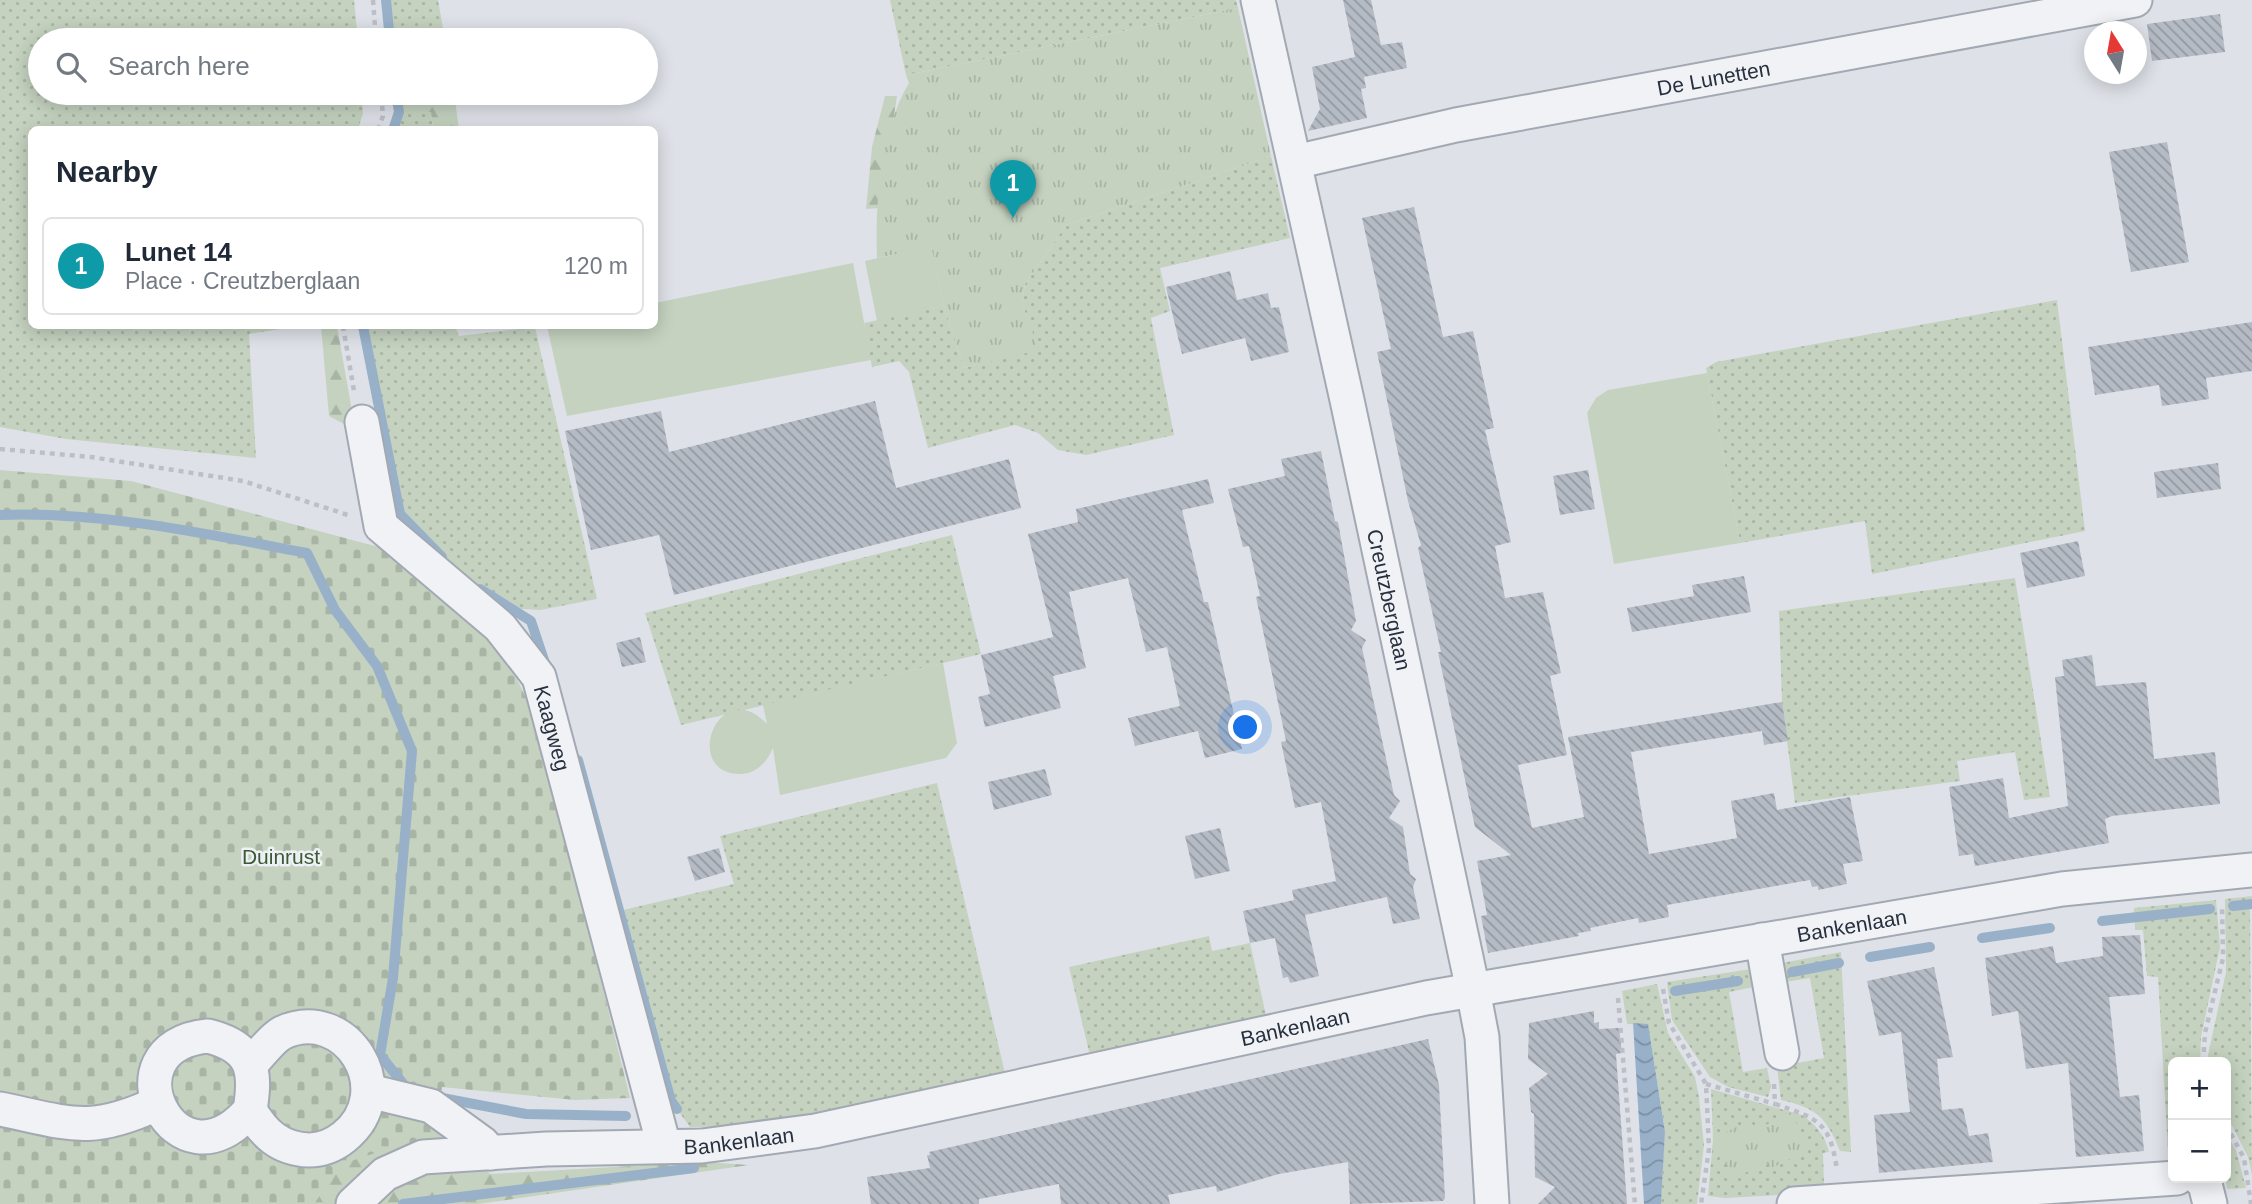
<!DOCTYPE html>
<meta charset="utf-8">
<style>
:root{--surface:#fff;--page:#f2f2f3;--text:#1f2937;--muted:#747a83;--line:#e0e1e3;--accent:#111827}
body{margin:0;font-family:Helvetica,sans-serif;background:var(--page);color:var(--text)}
.controls{position:absolute;right:21px;bottom:21px;display:grid;overflow:hidden;border-radius:10px;box-shadow:0 4px 18px #0003}
.controls button{width:63px;height:63px;display:grid;place-items:center;padding:0;border:0;border-bottom:2px solid var(--line);background:var(--surface);color:var(--text);font:35px sans-serif}
.compass{position:absolute;left:2084px;top:21px;width:63px;height:63px;border-radius:50%;background:var(--surface);box-shadow:0 4px 18px #0003;rotate:349deg}
.you{position:absolute;left:1246px;top:728px;width:24px;height:24px;margin:-18px;border:5px solid #fff;border-radius:50%;background:#1a73e8;box-shadow:0 0 0 10px #1a73e833}
.badge{display:grid;place-items:center;width:46px;height:46px;border-radius:50%;background:var(--accent);color:#fff;font-size:23px;font-weight:700}
.pin{position:absolute;translate:-50% -58px;filter:drop-shadow(0 2px 4px #0008)}
.pin::after{content:'';position:absolute;top:37px;width:24px;height:21px;background:inherit;clip-path:polygon(0 0,100% 0,50% 100%)}
.list{margin:0;padding:0;list-style:none}
h2{display:flex;justify-content:space-between;align-items:center;height:91px;margin:0;padding:0 28px;font-size:30px}
h2 small{font-size:23px;font-weight:400;color:var(--muted)}
.list li{display:grid;grid-template-columns:46px 1fr auto;gap:21px;align-items:center;box-sizing:border-box;height:98px;margin:0 14px 14px;padding:0 14px;border:2px solid var(--line);border-radius:10px}
.list b{display:block;font-size:26px;white-space:nowrap}
.list p{margin:0;font-size:23px;white-space:nowrap;color:var(--muted)}
.list em{font-size:23px;font-style:normal;color:var(--muted)}
.icon{flex:none;width:38px;height:38px;fill:none;stroke:currentColor;stroke-width:2;stroke-linecap:round;stroke-linejoin:round}
.map{position:relative;flex:none;width:2252px;height:1204px;overflow:hidden}
.search{position:absolute;background:var(--surface);box-shadow:0 4px 18px #0003;left:28px;top:28px;width:630px;height:77px;display:flex;align-items:center;gap:18px;box-sizing:border-box;padding:0 24px;border-radius:38px;color:var(--muted);font-size:26px}
.panel{position:absolute;background:var(--surface);box-shadow:0 4px 18px #0003;left:28px;top:126px;width:630px;height:203px;border-radius:10px}
.map>svg:first-child{display:block}
.grass{fill:url(#grass-dots)}
.forest{fill:url(#forest-firs)}
.cemetery{fill:url(#cemetery-stones)}
.park{fill:url(#park-tufts)}
.pitch{fill:#c4d2bf}
.water{fill:url(#water-waves)}
.lines{fill:none;stroke-linecap:round;stroke-linejoin:round}
.stream{stroke:#98b1c9;stroke-width:10}
.building{fill:url(#building-back-hatch)}
.minor-casing{stroke:#a3a9b2;stroke-width:37}
.path{stroke:#bcc0c6;stroke-width:4.5;stroke-dasharray:5 5;stroke-linecap:butt}
.minor{stroke:#f0f2f6;stroke-width:33}
.labels{text-anchor:middle;dominant-baseline:central;stroke-width:5;stroke-linejoin:round;paint-order:stroke}
.street-label{font-size:21px;fill:#27303f;stroke:#edf1f5}
.park-label{font-size:21px;fill:#3d5a34;stroke:#edf1f5}
</style>
<div class="map">
<svg width="2252" height="1204" viewBox="0 0 2252 1204">
<defs>
<pattern id="grass-dots" width="8" height="8" patternUnits="userSpaceOnUse" patternTransform="scale(1.75)"><rect width="8" height="8" fill="#c4d2bf"/><path d="M2 2h.1M6 6h.1" fill="none" stroke="#a8b5a5" stroke-width="1.8" stroke-linecap="round"/></pattern>
<pattern id="forest-firs" width="22" height="20" patternUnits="userSpaceOnUse" patternTransform="scale(1.75)"><rect width="22" height="20" fill="#c4d2bf"/><path d="M5 1l3.5 6h-7zM16 11l3.5 6h-7z" fill="#a8b5a5"/></pattern>
<pattern id="cemetery-stones" width="16" height="16" patternUnits="userSpaceOnUse" patternTransform="scale(1.75)"><rect width="16" height="16" fill="#c4d2bf"/><path d="M2 7V4a2 2 0 0 1 4 0v3zM10 15v-3a2 2 0 0 1 4 0v3z" fill="#a8b5a5"/></pattern>
<pattern id="park-tufts" width="24" height="20" patternUnits="userSpaceOnUse" patternTransform="scale(1.75)"><rect width="24" height="20" fill="#c4d2bf"/><path d="M3 7l-1-3M5 7V3M7 7l1-3M15 17l-1-3M17 17v-4M19 17l1-3" fill="none" stroke="#a8b5a5"/></pattern>
<pattern id="water-waves" width="16" height="10" patternUnits="userSpaceOnUse" patternTransform="scale(1.75)"><rect width="16" height="10" fill="#98b1c9"/><path d="M0 5q4-4 8 0t8 0" fill="none" stroke="#7c90a5"/></pattern>
<pattern id="building-back-hatch" width="6" height="6" patternUnits="userSpaceOnUse" patternTransform="scale(1.75)"><rect width="6" height="6" fill="#b5bbc4"/><path d="M-1 5l2 2M0 0l6 6M5-1l2 2" fill="none" stroke="#9398a1"/></pattern>
</defs>
<rect width="100%" height="100%" fill="#dee2e8"/>
<g class="grass">
<polygon points="0,0 354,0 358,40 40,40 40,93 361,93 363,113 358,129 32,130 32,326 298,326 249,334 256,458 66,439 0,427"/>
<polygon points="386,0 438,0 445,40 390,40"/>
<polygon points="890,0 1236,0 1238,8 906,75"/>
<polygon points="399,112 431,112 433,129 393,130"/>
<polygon points="1271,156 1290,238 1160,268 1170,311 1151,318 1174,435 1086,455 1058,450 1038,433 1015,425 928,448 909,372 899,361 872,367 864,323 944,306 964,368 1038,349 1022,303 1025,284 1066,225"/>
<polygon points="2057,300 2085,531 1872,574 1865,521 1740,543 1706,368 1716,362"/>
<polygon points="363,326 455,326 459,336 535,327 597,599 540,610 506,608 455,571 400,514"/>
<polygon points="952,535 981,654 681,725 645,613"/>
<polygon points="2015,578 2050,797 2024,800 2015,752 1957,761 1960,781 1795,803 1782,702 1779,611"/>
<polygon points="937,783 1007,1082 750,1126 690,1127 671,1101 619,911 734,884 720,836"/>
<polygon points="2252,896 2250,910 2252,1174 2248,1157 2226,1114 2226,1062 2209,1062 2208,1055 2226,972 2225,899"/>
<polygon points="2216,900 2220,947 2201,1037 2200,1062 2173,1062 2173,1167 2169,1168 2158,977 2147,976 2143,930 2135,930 2134,908"/>
<polygon points="1209,936 1212,951 1250,943 1267,1020 1091,1060 1069,967"/>
<path d="M1841,952L1851,1152L1840,1151C1826,1116 1816,1108 1781,1100L1777,1067L1824,1058L1810,978L1785,982L1782,963Z"/>
<polygon points="1751,969 1754,987 1729,992 1743,1072 1767,1068 1771,1087 1768,1097 1728,1087 1710,1077 1672,1020 1667,982"/>
<polygon points="1657,984 1668,1033 1695,1077 1699,1097 1704,1145 1697,1204 1661,1204 1665,1132 1648,1025 1627,1024 1622,991"/>
<path d="M1711,1089L1802,1115C1816,1125 1825,1135 1829,1152L1823,1153L1824,1185L1819,1193L1725,1198L1708,1196L1713,1139Z"/>
<polygon points="2226,1133 2236,1150 2246,1188 2227,1189 2226,1181 2218,1181 2216,1178 2226,1178"/>
</g>
<g class="forest">
<polygon points="396,93 454,93 459,129 433,129 431,112 399,112"/>
<polygon points="885,96 897,96 880,208 866,209 872,147"/>
<polygon points="321,326 337,326 353,417 344,424 329,416"/>
<polygon points="445,1124 490,1174 703,1162 749,1165 478,1204 256,1204 303,1166"/>
</g>
<polygon class="cemetery" points="0,470 131,481 401,553 500,645 535,716 630,1098 575,1100 442,1087 437,1143 402,1144 342,1164 314,1204 0,1204"/>
<g class="park">
<path d="M1238,8L1271,156L1066,225L1025,284L1022,303L1039,350L964,368L944,306L931,247L877,258C875,204 880,132 909,83L906,75Z"/>
<polygon points="1791,1112 1809,1150 1771,1168 1765,1162 1734,1179 1713,1139 1750,1120 1756,1130"/>
</g>
<g class="pitch">
<polygon points="931,246 944,306 877,321 865,261"/>
<polygon points="853,263 871,360 567,416 547,326 654,326 655,303"/>
<polygon points="1707,373 1740,543 1614,564 1587,413 1596,398 1608,390"/>
<path d="M943,663L957,743L946,758L780,795L773,748C767,761 758,773 742,774C680,776 718,672 767,724L763,705Z"/>
</g>
<polygon class="water" points="1633,1023 1648,1024 1665,1132 1661,1204 1644,1204"/>
<g class="lines">
<g class="stream">
<polyline points="386,0 390,40"/>
<polyline points="393,130 399,112 396,93"/>
<polyline points="363,326 400,514 442,557"/>
<path d="M0,515C102,511 207,534 307,553L335,610L377,666L412,751L393,978L380,1055L409,1091"/>
<polyline points="480,589 531,621 546,666"/>
<polyline points="578,760 671,1101 677,1109"/>
<polyline points="2233,906 2252,904"/>
<polyline points="2102,921 2210,909"/>
<polyline points="1982,938 2050,928"/>
<polyline points="1870,957 1930,947"/>
<polyline points="1792,972 1839,963"/>
<polyline points="1675,991 1738,981"/>
<polyline points="437,1097 526,1114 626,1116"/>
<polyline points="403,1204 694,1168"/>
</g>
</g>
<g class="building">
<polygon points="1343,0 1371,0 1381,45 1402,42 1407,68 1364,77 1366,88 1361,89 1367,118 1308,131 1320,109 1312,67 1355,57"/>
<polygon points="2220,14 2225,52 2152,61 2147,24"/>
<polygon points="2167,142 2189,262 2131,272 2109,152"/>
<polygon points="1414,207 1443,337 1473,331 1494,428 1485,430 1511,542 1495,546 1505,598 1543,592 1561,673 1550,676 1567,755 1518,765 1532,828 1584,817 1568,737 1782,702 1788,741 1764,745 1762,731 1631,752 1649,854 1737,838 1731,801 1774,793 1777,810 1850,797 1863,861 1843,864 1847,884 1818,890 1818,886 1812,887 1810,880 1667,905 1669,917 1639,923 1638,918 1590,928 1591,931 1578,933 1579,936 1488,953 1481,916 1487,915 1477,861 1511,855 1475,827 1438,652 1441,652 1418,548 1421,545 1408,501 1377,352 1391,349 1362,218"/>
<polygon points="1230,271 1237,300 1268,293 1271,308 1279,307 1289,352 1251,361 1245,338 1182,354 1166,287"/>
<polygon points="2252,322 2252,371 2206,378 2209,399 2162,406 2159,385 2095,395 2088,347"/>
<polygon points="875,401 896,488 1009,459 1021,508 674,595 659,535 591,550 565,431 661,411 669,452"/>
<polygon points="1321,451 1335,521 1338,522 1356,621 1351,630 1366,640 1362,648 1394,795 1400,801 1389,818 1403,827 1410,874 1416,879 1413,887 1420,919 1393,924 1387,897 1305,915 1319,976 1290,983 1288,977 1283,978 1275,938 1250,943 1243,911 1294,900 1292,890 1336,881 1321,802 1295,808 1281,742 1286,741 1256,597 1260,596 1249,546 1243,547 1228,489 1285,476 1281,459"/>
<polygon points="2218,463 2221,489 2157,498 2154,472"/>
<polygon points="1588,470 1595,509 1560,515 1553,476"/>
<polygon points="1208,479 1214,503 1182,510 1204,602 1208,602 1242,749 1205,758 1198,731 1135,746 1128,718 1180,706 1167,647 1146,652 1128,578 1069,592 1086,668 1053,676 1061,708 985,727 978,697 990,694 981,655 1053,637 1028,534 1078,522 1076,509"/>
<polygon points="2078,541 2085,576 2027,588 2020,553"/>
<polygon points="1744,576 1751,612 1632,632 1627,608 1694,596 1692,585"/>
<polygon points="640,637 646,662 622,667 616,643"/>
<polygon points="2092,655 2096,686 2146,682 2154,759 2215,752 2220,804 2112,816 2105,819 2109,843 1975,866 1973,854 1959,856 1949,787 2003,778 2009,818 2068,806 2055,677 2064,676 2062,660"/>
<polygon points="1045,769 1052,795 994,810 988,782"/>
<polygon points="1220,828 1230,871 1195,879 1185,836"/>
<polygon points="719,848 725,872 695,881 687,857"/>
<polygon points="2140,935 2145,994 2109,997 2120,1097 2139,1095 2144,1151 2076,1157 2068,1063 2026,1069 2018,1011 1992,1016 1985,958 2053,946 2056,963 2103,956 2102,937"/>
<polygon points="1934,967 1953,1057 1937,1059 1942,1110 1963,1108 1969,1136 1988,1133 1993,1162 1879,1173 1874,1115 1910,1112 1901,1032 1879,1036 1867,981"/>
<polygon points="1594,1011 1594,1023 1599,1022 1599,1029 1619,1028 1622,1053 1616,1054 1627,1204 1538,1204 1555,1187 1535,1177 1534,1114 1531,1112 1529,1088 1548,1074 1528,1059 1529,1023"/>
<polygon points="1428,1039 1439,1085 1445,1198 1443,1201 1350,1204 1348,1162 1279,1174 1217,1192 1216,1186 1168,1195 1170,1204 1061,1204 1059,1184 979,1199 979,1204 871,1204 867,1177 930,1168 927,1155 930,1155 929,1152"/>
</g>
<g class="lines">
<g class="minor-casing">
<g id="minor">
<path id="s1" d="M1258,0L1347,400L1473,990L1482,1037L1492,1204"/>
<path id="s2" d="M1295,162L1456,125L2135,0"/>
<path id="s3" d="M362,422L381,526L500,627L539,677L664,1146"/>
<polyline points="1762,940 1782,1053"/>
<path d="M208,1036C252,1047 257,1069 250,1110C176,1197 101,1046 208,1036Z"/>
<polyline points="369,1091 431,1106 482,1143 491,1153"/>
<path d="M0,1109C68,1123 90,1135 156,1104"/>
<path d="M250,1110C264,1134 280,1149 309,1150C321,1150 334,1145 344,1137C401,1091 346,1003 282,1033C271,1039 260,1055 251,1064"/>
<polyline points="2199,1178 2205,1184 2210,1204"/>
<path id="s4" d="M353,1204L385,1174L423,1157L546,1149L702,1146L815,1131L1426,998L2062,889L2252,870"/>
<polyline points="1794,1204 2177,1178"/>
</g>
</g>
<g class="path">
<polyline points="373,0 376,40"/>
<polyline points="378,130 383,116 381,93"/>
<polyline points="343,326 354,391"/>
<polyline points="0,449 91,457 243,481 348,515"/>
<polyline points="1663,989 1669,1023 1706,1084 1709,1149 1701,1204"/>
<polyline points="1618,998 1635,1204"/>
<polyline points="2203,1062 2205,1033 2223,958 2222,905"/>
<polyline points="1706,1084 1775,1104"/>
<path d="M1774,1084L1775,1104C1818,1119 1830,1121 1837,1170"/>
<polyline points="2226,1125 2244,1158 2251,1204"/>
</g>
<use href="#minor" class="minor"/>
</g>
<g class="labels">
<g class="street-label">
<text stroke="none"><textPath href="#s2" startOffset="427">De Lunetten</textPath></text>
<text stroke="none"><textPath href="#s1" startOffset="614">Creutzberglaan</textPath></text>
<text stroke="none"><textPath href="#s3" startOffset="378">Kaagweg</textPath></text>
<text stroke="none"><textPath href="#s4" startOffset="1536">Bankenlaan</textPath></text>
<text stroke="none"><textPath href="#s4" startOffset="970">Bankenlaan</textPath></text>
<text stroke="none"><textPath href="#s4" startOffset="402">Bankenlaan</textPath></text>
</g>
<g class="park-label">
<text x="281" y="856">Duinrust</text>
</g>
</g>
</svg>
<div class="controls">
<button>+</button>
<button>−</button>
</div>
<svg class="compass" viewBox="-18 -18 36 36"><path d="M0-13l5 13h-10z" fill="#e53935"/><path d="M0 13l5-13h-10z" fill="#747a83"/></svg>
<div class="you"></div>
<div class="pin badge" style="left:1013px;top:218px;background:#0f9aa8">1</div>
<div class="search"><svg class="icon" aria-label="search" viewBox="0 0 24 24"><circle cx="10" cy="10" r="6"/><path d="M15 15l6 6"/></svg>Search here</div>
<section class="panel">
<h2>Nearby<small></small></h2>
<ul class="list">
<li><span class="badge" style="background:#0f9aa8">1</span><div><b>Lunet 14</b><p>Place · Creutzberglaan</p></div><em>120 m</em></li>
</ul>
</section>
</div>
